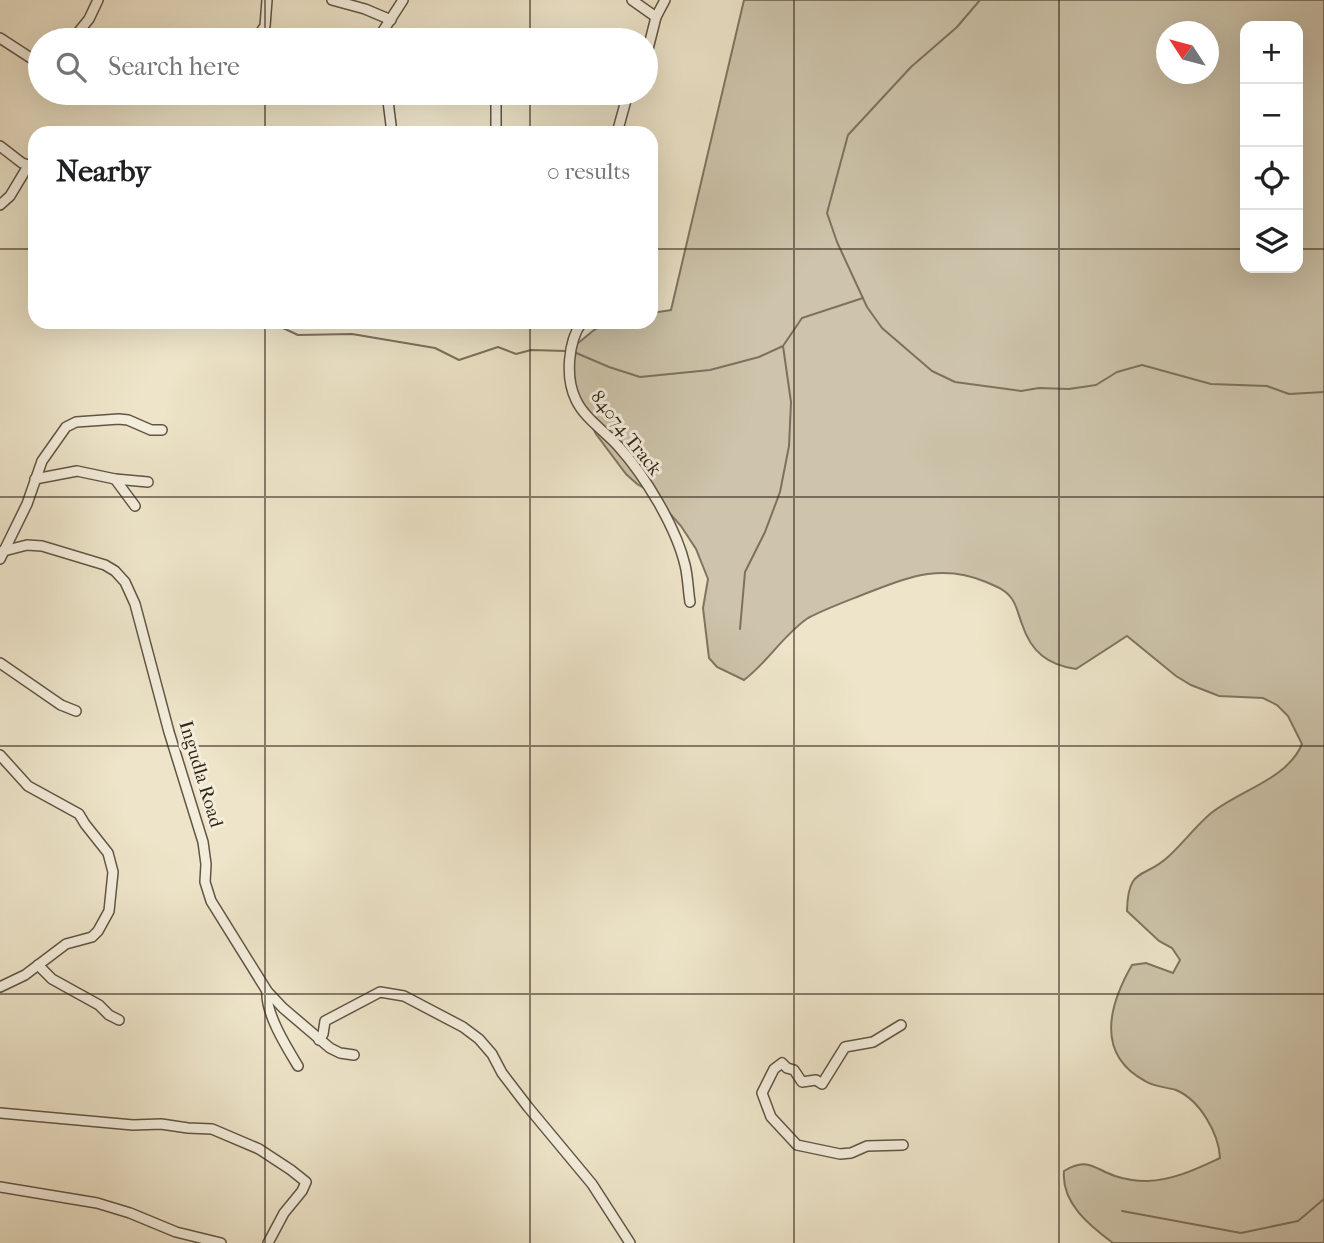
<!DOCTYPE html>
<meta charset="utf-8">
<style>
:root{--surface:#fff;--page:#f2f2f2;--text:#202124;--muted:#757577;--line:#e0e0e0}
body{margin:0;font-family:"IM FELL French Canon",serif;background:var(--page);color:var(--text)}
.controls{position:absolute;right:21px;top:21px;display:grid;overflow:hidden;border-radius:14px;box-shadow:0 7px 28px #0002}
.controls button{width:63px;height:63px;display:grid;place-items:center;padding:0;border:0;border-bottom:2px solid var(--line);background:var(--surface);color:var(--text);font:35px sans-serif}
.compass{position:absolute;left:1156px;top:21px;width:63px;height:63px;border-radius:50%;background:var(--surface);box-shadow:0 7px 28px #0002;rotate:306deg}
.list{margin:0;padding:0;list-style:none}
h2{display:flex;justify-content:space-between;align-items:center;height:91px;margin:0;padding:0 28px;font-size:30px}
h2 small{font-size:23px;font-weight:400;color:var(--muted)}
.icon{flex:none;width:38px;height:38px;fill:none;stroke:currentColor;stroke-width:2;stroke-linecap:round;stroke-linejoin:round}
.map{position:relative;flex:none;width:1324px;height:1243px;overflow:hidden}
.search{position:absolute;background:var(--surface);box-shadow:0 7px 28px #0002;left:28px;top:28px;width:630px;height:77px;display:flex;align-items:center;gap:18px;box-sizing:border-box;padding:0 24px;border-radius:38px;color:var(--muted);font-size:26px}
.panel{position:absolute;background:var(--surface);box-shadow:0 7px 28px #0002;left:28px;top:126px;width:630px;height:203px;border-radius:21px}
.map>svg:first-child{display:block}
.green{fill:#cdc4ab;stroke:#807462;stroke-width:2;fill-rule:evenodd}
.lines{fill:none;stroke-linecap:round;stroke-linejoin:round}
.stream{stroke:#7d715e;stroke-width:2}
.minor-casing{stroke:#625544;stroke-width:12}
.minor{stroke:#f3eddc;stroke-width:9}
.grid{fill:none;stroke:#332518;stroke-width:2;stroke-opacity:0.55}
.labels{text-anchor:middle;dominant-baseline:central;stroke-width:6;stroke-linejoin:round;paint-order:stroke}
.street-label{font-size:19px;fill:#332518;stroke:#f3eddc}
</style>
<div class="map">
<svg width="1324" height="1243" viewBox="0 0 1324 1243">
<rect width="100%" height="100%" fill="#ede4c9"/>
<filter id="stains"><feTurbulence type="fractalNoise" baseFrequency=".00286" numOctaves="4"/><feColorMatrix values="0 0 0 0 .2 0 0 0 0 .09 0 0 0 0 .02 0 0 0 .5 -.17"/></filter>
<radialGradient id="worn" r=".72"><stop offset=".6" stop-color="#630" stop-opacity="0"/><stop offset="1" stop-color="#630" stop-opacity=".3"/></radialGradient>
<path class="green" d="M744,0H1324V1243H1113C1090,1226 1061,1203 1064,1171C1087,1157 1093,1168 1115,1176C1124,1179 1138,1181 1147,1181C1174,1180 1196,1169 1220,1158C1219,1134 1200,1100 1176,1090C1166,1087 1154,1087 1145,1081C1095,1054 1109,1005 1132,965L1146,963L1173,973L1180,960L1172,948L1159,941L1127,911C1128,865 1144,880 1169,856C1183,843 1195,827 1210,814C1239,790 1287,780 1302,744L1288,716L1277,705L1263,698L1219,696L1191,685L1176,676L1127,636L1076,669C1048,665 1031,652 1022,624C1019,617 1017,606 1012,599C1006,590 996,586 986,582C942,563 909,577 867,593C847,601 827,608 808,618C783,635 768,662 744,680L717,667L709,658L703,608L708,579L696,549L681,526L651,492L637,484L626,474L596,434L571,385L572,348L594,330L609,322H651V313L671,310ZM1245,26H1298V268H1245ZM1166,32H1208V74H1166Z"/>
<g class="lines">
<g class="stream">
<polyline points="980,0 957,27 911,67 848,135 827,213 837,242 867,307 882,328 932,371 955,382 1021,391 1039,388 1069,389 1096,385 1117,372 1142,365 1211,384 1267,386 1289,394 1324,392"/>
<polyline points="270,322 298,335 352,334 435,348 459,360 498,347 516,354 531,350 566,351"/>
<polyline points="574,352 609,367 640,377 710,370 759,357 783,346 802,318 863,298"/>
<polyline points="740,629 745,572 765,532 780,492 789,446 791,402 783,346"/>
<polyline points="1122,1211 1241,1233 1298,1221 1324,1199"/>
</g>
<g class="minor-casing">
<g id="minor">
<polyline points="332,0 365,9 391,20"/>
<polyline points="632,0 656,17"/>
<polyline points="0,38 40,64"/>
<polyline points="72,40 89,19 98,0"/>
<polyline points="255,40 265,26 267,0"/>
<polyline points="382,40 383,31 403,0"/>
<polyline points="646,57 656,17 665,0"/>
<polyline points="387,93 392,133"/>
<polyline points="496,93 496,133"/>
<polyline points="617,133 628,93"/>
<polyline points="0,146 22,163 35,167"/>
<polyline points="0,205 10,196 28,166"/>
<path d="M582,322C568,341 565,378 576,400C585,419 606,432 619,447C645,476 676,527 685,565C688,577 688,590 690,602"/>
<polyline points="35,479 77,471 115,479 148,482"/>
<polyline points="115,479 135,506"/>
<polyline points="0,552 27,545 42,546 105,565 115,571 125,582 135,604 169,732 203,842 206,864 205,882 211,901 267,991 283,1008 330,1048 340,1053 354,1055"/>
<polyline points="0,559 27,504 42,461 66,427 76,422 119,419 128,420 151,430 162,430"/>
<polyline points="0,663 61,705 76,711"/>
<polyline points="0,755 28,786 79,814 85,824 108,853 113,872 109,911 98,931 92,937 66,944 25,975 0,987"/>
<polyline points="38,965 52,979 99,1005 109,1015 119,1020"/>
<path d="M267,991C265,1013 287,1048 298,1066"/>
<polyline points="901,1025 873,1042 845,1047 822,1084 816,1080 802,1082 794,1070 787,1068 782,1063 774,1069 762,1093 771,1117 797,1145 840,1154 851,1153 867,1146 903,1145"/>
<polyline points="319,1040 323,1034 325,1021 380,992 404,996 463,1027 479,1039 492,1054 502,1073 528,1107 592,1184 630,1243"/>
<polyline points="0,1113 133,1125 161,1124 188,1128 212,1129 259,1149 291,1170 306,1182 302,1191 284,1213 268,1243"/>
<polyline points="0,1187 97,1203 130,1213 176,1232 221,1243"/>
</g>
</g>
<use href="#minor" class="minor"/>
</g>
<path class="grid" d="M265,0V40M530,0V40M794,0V1243M1059,0V1243M265,93V133M530,93V133M0,249H35M651,249H1245M1298,249H1324M265,322V1243M530,322V1243M0,497H1324M0,746H1324M0,994H1324"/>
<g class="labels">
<g class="street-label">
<text transform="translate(626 433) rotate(52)">84074 Track</text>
<text transform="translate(201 774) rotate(73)">Ingudla Road</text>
</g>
</g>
<rect width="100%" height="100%" filter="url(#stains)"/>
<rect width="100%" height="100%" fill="url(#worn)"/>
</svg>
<div class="controls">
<button>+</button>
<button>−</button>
<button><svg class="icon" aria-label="locate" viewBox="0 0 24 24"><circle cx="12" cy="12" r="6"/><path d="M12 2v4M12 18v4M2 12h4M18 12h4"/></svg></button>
<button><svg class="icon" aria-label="layers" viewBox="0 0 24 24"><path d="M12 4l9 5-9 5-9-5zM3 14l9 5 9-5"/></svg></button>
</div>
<svg class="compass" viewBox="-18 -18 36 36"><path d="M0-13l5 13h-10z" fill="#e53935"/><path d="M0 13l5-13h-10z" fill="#757577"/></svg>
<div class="search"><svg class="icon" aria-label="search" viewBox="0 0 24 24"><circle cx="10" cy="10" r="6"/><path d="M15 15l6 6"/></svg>Search here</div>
<section class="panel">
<h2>Nearby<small>0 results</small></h2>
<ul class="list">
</ul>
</section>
</div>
